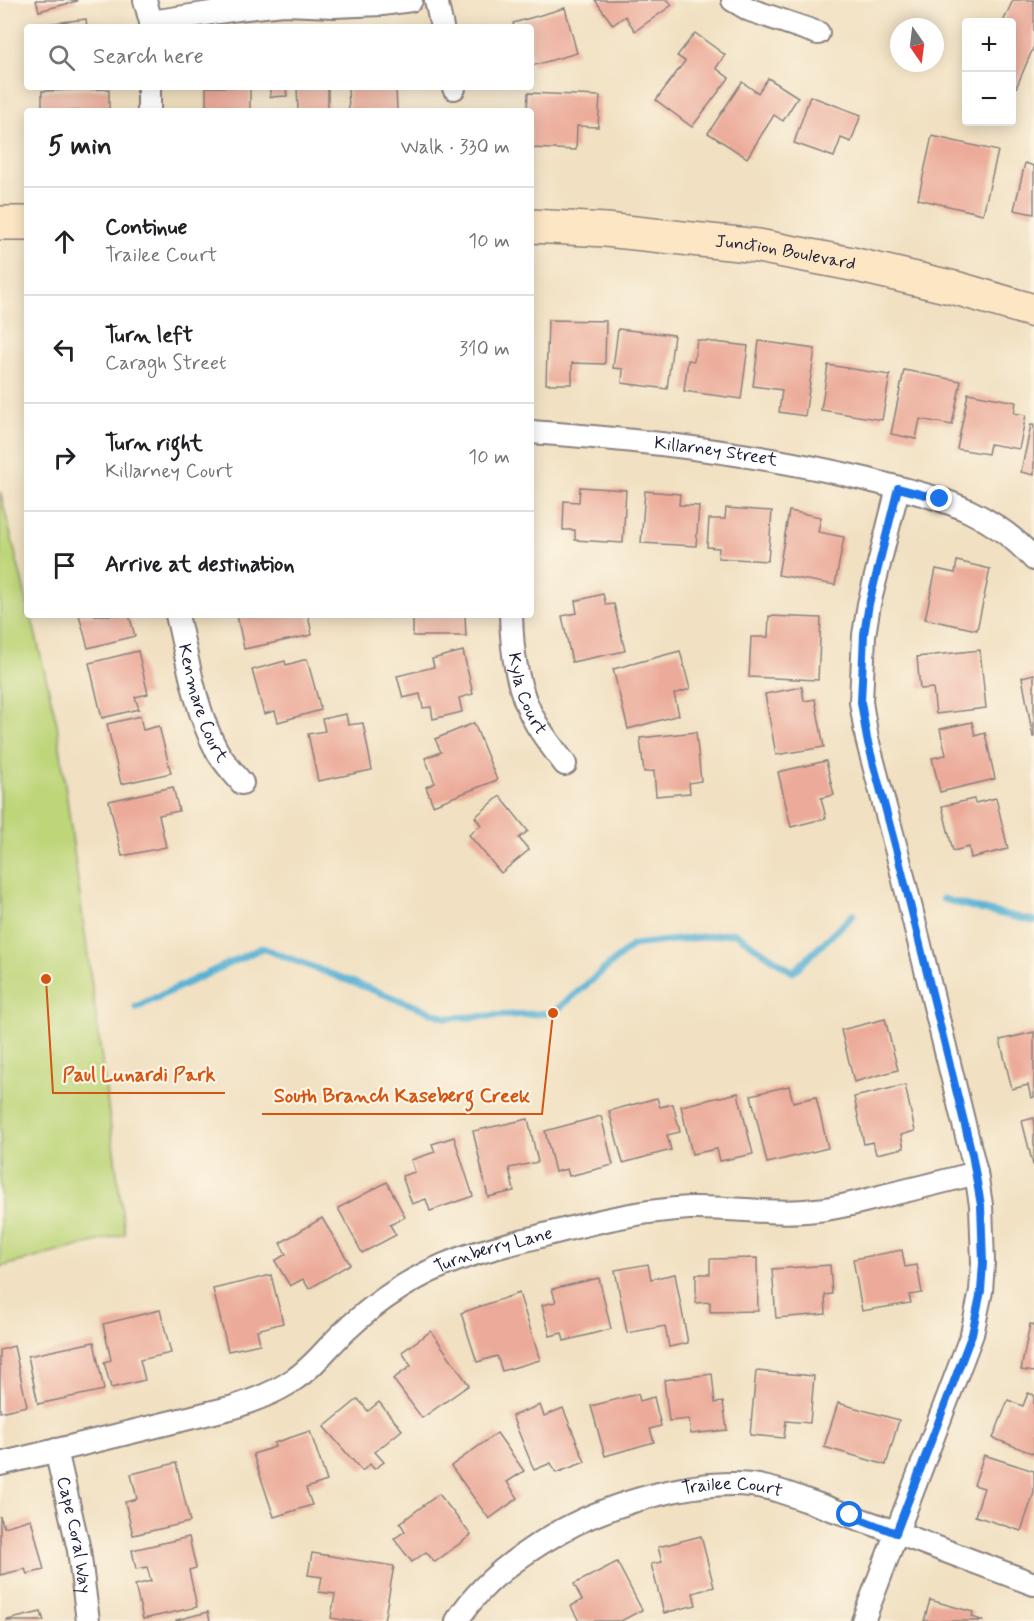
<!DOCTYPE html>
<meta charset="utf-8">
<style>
:root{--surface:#fff;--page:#f6f6f6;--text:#202124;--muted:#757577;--line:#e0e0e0}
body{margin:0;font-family:Mynerve,sans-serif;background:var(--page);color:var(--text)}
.controls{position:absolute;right:18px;top:18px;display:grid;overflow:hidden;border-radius:6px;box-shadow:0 3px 15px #0003}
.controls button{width:54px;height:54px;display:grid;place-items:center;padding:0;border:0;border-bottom:2px solid var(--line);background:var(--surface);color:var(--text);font:30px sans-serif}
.compass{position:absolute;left:890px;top:18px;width:54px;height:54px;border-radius:50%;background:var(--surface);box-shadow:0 3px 15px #0003;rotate:166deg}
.stop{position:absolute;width:18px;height:18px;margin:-14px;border:4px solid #1a73e8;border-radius:50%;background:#fff}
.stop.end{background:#1a73e8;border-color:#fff;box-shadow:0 2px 6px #0008}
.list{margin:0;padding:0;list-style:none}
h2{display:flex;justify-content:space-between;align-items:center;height:78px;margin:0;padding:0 24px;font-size:26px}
h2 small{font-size:20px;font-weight:400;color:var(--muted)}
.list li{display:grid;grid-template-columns:39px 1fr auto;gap:18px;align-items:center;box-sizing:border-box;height:108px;padding:0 24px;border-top:2px solid var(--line)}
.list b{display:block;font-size:22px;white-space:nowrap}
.list p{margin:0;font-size:20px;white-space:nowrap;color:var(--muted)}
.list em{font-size:20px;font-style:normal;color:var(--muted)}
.icon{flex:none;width:33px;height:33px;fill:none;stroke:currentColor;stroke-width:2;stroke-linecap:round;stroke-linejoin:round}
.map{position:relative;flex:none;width:1034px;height:1621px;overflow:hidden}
.search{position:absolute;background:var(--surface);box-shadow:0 3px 15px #0003;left:24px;top:24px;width:510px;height:66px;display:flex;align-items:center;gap:15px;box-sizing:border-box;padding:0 21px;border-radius:6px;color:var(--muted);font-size:22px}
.panel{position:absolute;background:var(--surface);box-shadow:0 3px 15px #0003;left:24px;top:108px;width:510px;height:510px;border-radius:6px}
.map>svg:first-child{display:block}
.green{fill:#bed67a;stroke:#707c5a;stroke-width:1.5}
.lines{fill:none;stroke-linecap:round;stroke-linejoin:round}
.stream{stroke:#57b1d4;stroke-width:7}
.building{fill:#ecab9a}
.minor-casing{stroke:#8a817e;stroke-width:26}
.secondary-casing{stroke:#8a817e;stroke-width:36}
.minor{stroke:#fff;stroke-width:22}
.secondary{stroke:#fce6c4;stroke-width:33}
.route{stroke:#1a73e8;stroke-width:8}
.labels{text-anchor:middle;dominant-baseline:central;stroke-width:4.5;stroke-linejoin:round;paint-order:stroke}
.street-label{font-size:18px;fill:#22223b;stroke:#fcf5e5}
.leader{fill:none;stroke:#d45411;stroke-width:2}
.callout-dot{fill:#d45411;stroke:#fcf5e5;stroke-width:2}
.callout-label{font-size:20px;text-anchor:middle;font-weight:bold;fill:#d45411;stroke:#fcf5e5;stroke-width:4.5;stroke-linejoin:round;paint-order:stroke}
</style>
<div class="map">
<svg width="1034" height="1621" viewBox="0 0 1034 1621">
<rect width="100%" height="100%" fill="#fcf5e5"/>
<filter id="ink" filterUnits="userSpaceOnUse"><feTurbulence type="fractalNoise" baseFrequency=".0167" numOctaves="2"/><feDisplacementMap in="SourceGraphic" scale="12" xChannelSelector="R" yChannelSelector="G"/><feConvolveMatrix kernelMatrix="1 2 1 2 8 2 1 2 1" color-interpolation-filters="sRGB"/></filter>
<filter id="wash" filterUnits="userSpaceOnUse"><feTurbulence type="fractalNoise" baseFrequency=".008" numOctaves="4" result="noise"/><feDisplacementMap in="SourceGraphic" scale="24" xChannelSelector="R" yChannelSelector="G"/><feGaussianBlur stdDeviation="1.35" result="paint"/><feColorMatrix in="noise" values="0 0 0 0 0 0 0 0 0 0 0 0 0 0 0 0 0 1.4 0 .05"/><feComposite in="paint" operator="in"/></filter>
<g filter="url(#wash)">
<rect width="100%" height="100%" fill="#f1e0c1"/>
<polygon class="green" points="0,491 27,601 27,615 31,615 57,724 125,1234 0,1267"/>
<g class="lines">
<g class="stream">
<polyline points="943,899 979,909 1034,921"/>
<polyline points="136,1007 262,948 447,1018 553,1013 633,945 735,933 793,972 853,915"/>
</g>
</g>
<g id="blocks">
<g class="building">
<polygon points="36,0 76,0 77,1 39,11"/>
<polygon points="595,0 668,0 672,5 635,31 625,16 613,25"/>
<polygon points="1013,0 1034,0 1034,46 1016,88 1012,87 1012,22 1003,22"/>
<polygon points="565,8 577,53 531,66 531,27 514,27 513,23"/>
<polygon points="86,19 87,27 38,27 38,25"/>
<polygon points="695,33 725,55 716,68 729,78 692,127 656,100 685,61 677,56"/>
<polygon points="768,78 798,97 783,121 774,115 747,158 708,133 742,82 758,93"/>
<rect x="206" y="87" width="44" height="24"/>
<polygon points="270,87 286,87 287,96 270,97"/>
<polygon points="297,87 328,87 328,111 298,111"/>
<polygon points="348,87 396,87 397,111 349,111"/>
<polygon points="109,89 109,111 42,111 42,91"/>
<polygon points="528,93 600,96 598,127 577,126 576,150 531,148 531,111 527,111"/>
<polygon points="810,96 861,115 851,142 841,138 834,157 794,143"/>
<polygon points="932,136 998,151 983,214 918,199"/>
<polygon points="1025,163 1034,166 1034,214 1014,210"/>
<polygon points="548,320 606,321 605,364 572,363 572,384 546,384"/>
<polygon points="618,329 674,335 667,389 622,383 623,369 613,368"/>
<polygon points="697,340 748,346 741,399 684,391 688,360 694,361"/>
<polygon points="759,341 815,349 805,416 779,412 782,390 753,386"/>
<polygon points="828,365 890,375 882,420 821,410"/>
<polygon points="904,370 961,381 952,425 920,419 916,439 891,434"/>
<polygon points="968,393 1016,402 1014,413 1026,415 1019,449 990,444 988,454 957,449"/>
<polygon points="1031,425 1034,425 1034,475 1021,472"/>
<polygon points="580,487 626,490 623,543 575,540 575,530 563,530 564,501 579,502"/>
<polygon points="645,491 680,494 679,505 699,506 696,546 641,543"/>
<polygon points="726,508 772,511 768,561 718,558 719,548 707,547 709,519 725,519"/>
<polygon points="789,511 821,517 818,532 844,537 835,585 778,575"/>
<polygon points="957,561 990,569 977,630 925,619 936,569 955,573"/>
<polygon points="603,594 606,605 614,604 625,651 572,662 562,616 577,613 575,601"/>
<polygon points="79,615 129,615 135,636 88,648"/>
<polygon points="237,615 308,615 312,635 244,649"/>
<polygon points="413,615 465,615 466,636 413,636"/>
<polygon points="769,616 821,618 818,680 749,677 751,637 768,637"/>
<polygon points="980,650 986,708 936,714 933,688 920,689 917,657"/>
<polygon points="138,651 148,694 135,697 139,709 102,718 89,663"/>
<polygon points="463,651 473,694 459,698 462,712 433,719 431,707 423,708 420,694 403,698 397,676 434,667 432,659"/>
<polygon points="680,651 690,689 674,694 679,715 628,729 613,669"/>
<polygon points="307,659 321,710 278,722 275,711 264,714 252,670 285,661 286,665"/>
<polygon points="1034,674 1034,737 1033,737 1022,677"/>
<polygon points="802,687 804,701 815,699 824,747 776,755 765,694"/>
<polygon points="346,714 348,725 363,723 372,770 318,781 308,734 325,731 322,719"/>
<polygon points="140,716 143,730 159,726 171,773 121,784 107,724"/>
<polygon points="972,722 975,736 985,733 995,779 940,792 932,758 946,755 940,729"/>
<polygon points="474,723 497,780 433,805 426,787 435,783 425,758 441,752 435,739"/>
<polygon points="696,732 701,781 689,783 690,793 656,796 654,771 644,772 640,738"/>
<polygon points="826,761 834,795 821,798 826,818 791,827 778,772"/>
<polygon points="173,787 179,811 159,815 166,847 122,856 109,801"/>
<polygon points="500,796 528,831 519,838 529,850 501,873 469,835 481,825 475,817"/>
<polygon points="996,798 1008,849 971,858 969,847 953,851 942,806 974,799 975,803"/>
<polygon points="885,1019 898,1070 854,1082 841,1030"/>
<polygon points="1034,1032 1034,1097 1031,1098 1028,1085 1012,1089 1000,1040"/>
<polygon points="905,1085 915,1131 901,1135 904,1148 876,1154 873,1142 864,1144 854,1097"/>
<polygon points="789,1086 793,1102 816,1097 828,1148 767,1163 751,1095"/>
<polygon points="738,1093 753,1154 720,1161 717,1149 692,1154 681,1106"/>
<polygon points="657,1098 660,1107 673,1104 680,1132 667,1135 671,1150 623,1163 609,1111"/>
<polygon points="601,1116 613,1165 569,1176 567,1169 555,1172 545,1131"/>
<polygon points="1034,1118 1034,1165 1033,1165 1022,1121"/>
<polygon points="528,1119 538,1162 509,1168 514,1191 488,1197 473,1131"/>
<polygon points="454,1137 473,1196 430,1211 426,1199 412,1204 402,1176 415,1172 411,1160 435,1152 432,1144"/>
<polygon points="387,1182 405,1217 390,1225 396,1235 362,1253 338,1208"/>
<polygon points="322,1218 350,1264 309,1289 303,1279 290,1286 275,1261 286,1254 280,1243"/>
<polygon points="902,1250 905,1267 917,1265 922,1293 909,1295 911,1303 862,1311 853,1259"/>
<polygon points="757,1258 758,1311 710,1312 710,1302 696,1303 696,1274 710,1274 710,1259"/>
<polygon points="648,1264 651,1279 675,1274 688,1343 669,1347 665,1326 627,1333 615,1270"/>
<polygon points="830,1265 832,1294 825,1295 826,1314 776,1318 772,1269"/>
<polygon points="271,1275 283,1323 257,1330 260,1344 228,1351 213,1289"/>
<polygon points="599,1278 611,1329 564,1341 562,1333 550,1336 542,1305 556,1302 552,1289"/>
<polygon points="519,1293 540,1360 502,1371 497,1356 477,1362 461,1313"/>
<polygon points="160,1310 171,1353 140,1360 145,1380 111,1388 104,1362 111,1360 103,1324"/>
<polygon points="1030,1324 1034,1325 1034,1372 1021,1370"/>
<polygon points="431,1331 469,1385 422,1418 393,1379 411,1366 402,1352"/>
<polygon points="94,1342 104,1390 38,1404 28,1356"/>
<polygon points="14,1346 27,1406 0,1412 0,1350"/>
<polygon points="756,1371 814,1376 810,1423 786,1421 784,1438 750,1435"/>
<polygon points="712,1374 715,1403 723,1402 727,1430 691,1434 689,1419 669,1421 664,1380"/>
<polygon points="1028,1393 1034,1395 1034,1454 993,1438 1008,1400 1023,1406"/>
<polygon points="638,1394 640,1401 654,1397 661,1426 650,1429 654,1442 605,1456 591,1406"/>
<polygon points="358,1399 368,1411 379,1402 402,1430 375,1452 384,1462 374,1469 370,1464 362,1471 324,1427"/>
<polygon points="838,1403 899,1420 886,1465 824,1447"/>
<polygon points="540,1405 544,1416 563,1408 585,1462 556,1473 551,1463 534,1470 512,1416"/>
<polygon points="310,1431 327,1481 306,1488 312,1505 274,1517 253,1454 275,1447 274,1443"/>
<polygon points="497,1433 524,1471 507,1482 518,1498 489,1519 451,1466"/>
<polygon points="984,1455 1034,1471 1034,1493 1021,1531 975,1516 984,1488 974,1485"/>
<polygon points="176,1463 190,1522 133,1535 125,1502 137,1499 131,1474"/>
<polygon points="439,1494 471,1535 435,1562 426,1552 412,1562 394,1539 405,1531 400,1523"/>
<polygon points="0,1516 4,1527 31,1519 44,1570 27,1574 25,1569 0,1575"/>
<polygon points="701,1536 714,1587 693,1593 696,1605 664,1613 651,1564 662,1562 658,1547"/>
<polygon points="189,1537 196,1568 189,1570 197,1607 143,1619 135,1585 151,1581 147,1567 136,1569 132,1550"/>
<polygon points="312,1553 394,1566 384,1621 348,1621 331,1618 335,1594 319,1592 322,1577 308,1575"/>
<polygon points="617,1562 642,1610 621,1621 579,1621 571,1606 582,1600 574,1584"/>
<polygon points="930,1600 973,1612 972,1617 984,1621 924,1621"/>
<polygon points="41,1612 44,1621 7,1621 7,1620"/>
<polygon points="208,1612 210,1621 176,1621 176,1620"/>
</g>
</g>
</g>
<g filter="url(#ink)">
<use href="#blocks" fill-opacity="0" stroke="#8a817e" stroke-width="1.5"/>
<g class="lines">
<g class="minor-casing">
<g id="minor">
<polyline points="145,0 151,22 151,27"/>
<polyline points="436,0 442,27"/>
<polyline points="733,0 750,10 818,33"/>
<polyline points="151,22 238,9 284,4 334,6 382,4 411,0"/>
<polyline points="454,87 454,88"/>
<polyline points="149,111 149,87"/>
<path id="s1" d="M531,432C644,440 759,453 869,480C902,489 937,496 969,511C994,523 1015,538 1034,559"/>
<path id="s2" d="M177,615C187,657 196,712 216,749C223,762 233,772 242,783"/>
<path id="s3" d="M511,615C512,653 517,692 537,725C545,738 555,751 565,764"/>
<path id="s4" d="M56,1450L79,1550L88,1621"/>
<path id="s5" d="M0,1464L234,1407C254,1400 274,1393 292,1381C313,1368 327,1347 345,1331C379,1299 415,1275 459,1259C483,1250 509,1244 533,1238C586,1224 635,1211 689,1208C732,1207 774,1215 816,1210C840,1208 864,1201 887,1195C917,1188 946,1181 976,1173"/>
<path id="s6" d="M457,1621C481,1582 523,1552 563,1530C612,1503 695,1479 751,1485C770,1487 789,1494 808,1501C831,1509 853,1517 876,1525C929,1545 981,1564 1034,1584"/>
<polyline points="863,1621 972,1334 981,1291 983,1263 981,1205 976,1173 898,856 867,739 861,702 864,635 869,604 898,488"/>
</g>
</g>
<g class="secondary-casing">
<g id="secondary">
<polyline points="0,223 27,223"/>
<path id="s7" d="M531,226L606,230L758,246L852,264L959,289L1034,311"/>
</g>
</g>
<use href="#minor" class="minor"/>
<use href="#secondary" class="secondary"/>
</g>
</g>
<g class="lines" filter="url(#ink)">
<polyline class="route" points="850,1515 896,1533 972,1334 981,1291 983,1263 981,1205 972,1154 898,856 867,739 861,702 864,634 869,604 898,488 940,499"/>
</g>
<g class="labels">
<g class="street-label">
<text stroke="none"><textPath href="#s7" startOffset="256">Junction Boulevard</textPath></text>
<text stroke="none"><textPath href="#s1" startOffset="186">Killarney Street</textPath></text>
<text stroke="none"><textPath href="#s3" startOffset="81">Kyla Court</textPath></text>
<text stroke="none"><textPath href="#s2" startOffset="92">Kenmare Court</textPath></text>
<text stroke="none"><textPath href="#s5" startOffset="549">Turnberry Lane</textPath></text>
<text stroke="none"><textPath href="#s6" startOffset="318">Trailee Court</textPath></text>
<text stroke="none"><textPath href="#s4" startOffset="87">Cape Coral Way</textPath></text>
</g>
</g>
<path class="leader" d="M46 979L53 1093H225M553 1013L542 1114H262"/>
<g class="callout-dot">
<circle cx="46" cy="979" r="6"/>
<circle cx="553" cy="1013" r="6"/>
</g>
<g class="callout-label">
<text x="139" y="1081">Paul Lunardi Park</text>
<text x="402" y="1102">South Branch Kaseberg Creek</text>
</g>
</svg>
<div class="controls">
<button>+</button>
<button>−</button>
</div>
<svg class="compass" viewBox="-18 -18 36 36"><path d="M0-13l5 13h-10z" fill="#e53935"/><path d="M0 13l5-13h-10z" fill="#757577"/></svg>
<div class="stop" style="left:850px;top:1515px"></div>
<div class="stop end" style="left:940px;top:499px"></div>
<div class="search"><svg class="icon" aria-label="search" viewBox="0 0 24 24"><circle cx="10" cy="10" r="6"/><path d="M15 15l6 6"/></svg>Search here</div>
<section class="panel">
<h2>5 min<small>Walk · 330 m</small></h2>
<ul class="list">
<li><svg class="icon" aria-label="ahead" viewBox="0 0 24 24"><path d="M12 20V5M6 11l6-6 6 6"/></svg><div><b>Continue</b><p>Trailee Court</p></div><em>10 m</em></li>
<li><svg class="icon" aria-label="left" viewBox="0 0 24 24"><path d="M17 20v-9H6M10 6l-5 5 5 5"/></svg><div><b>Turn left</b><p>Caragh Street</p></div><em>310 m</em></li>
<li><svg class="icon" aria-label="right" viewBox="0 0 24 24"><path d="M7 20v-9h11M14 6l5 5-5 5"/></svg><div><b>Turn right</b><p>Killarney Court</p></div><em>10 m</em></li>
<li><svg class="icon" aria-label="arrive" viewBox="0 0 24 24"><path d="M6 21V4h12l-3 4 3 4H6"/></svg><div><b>Arrive at destination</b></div></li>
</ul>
</section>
</div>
